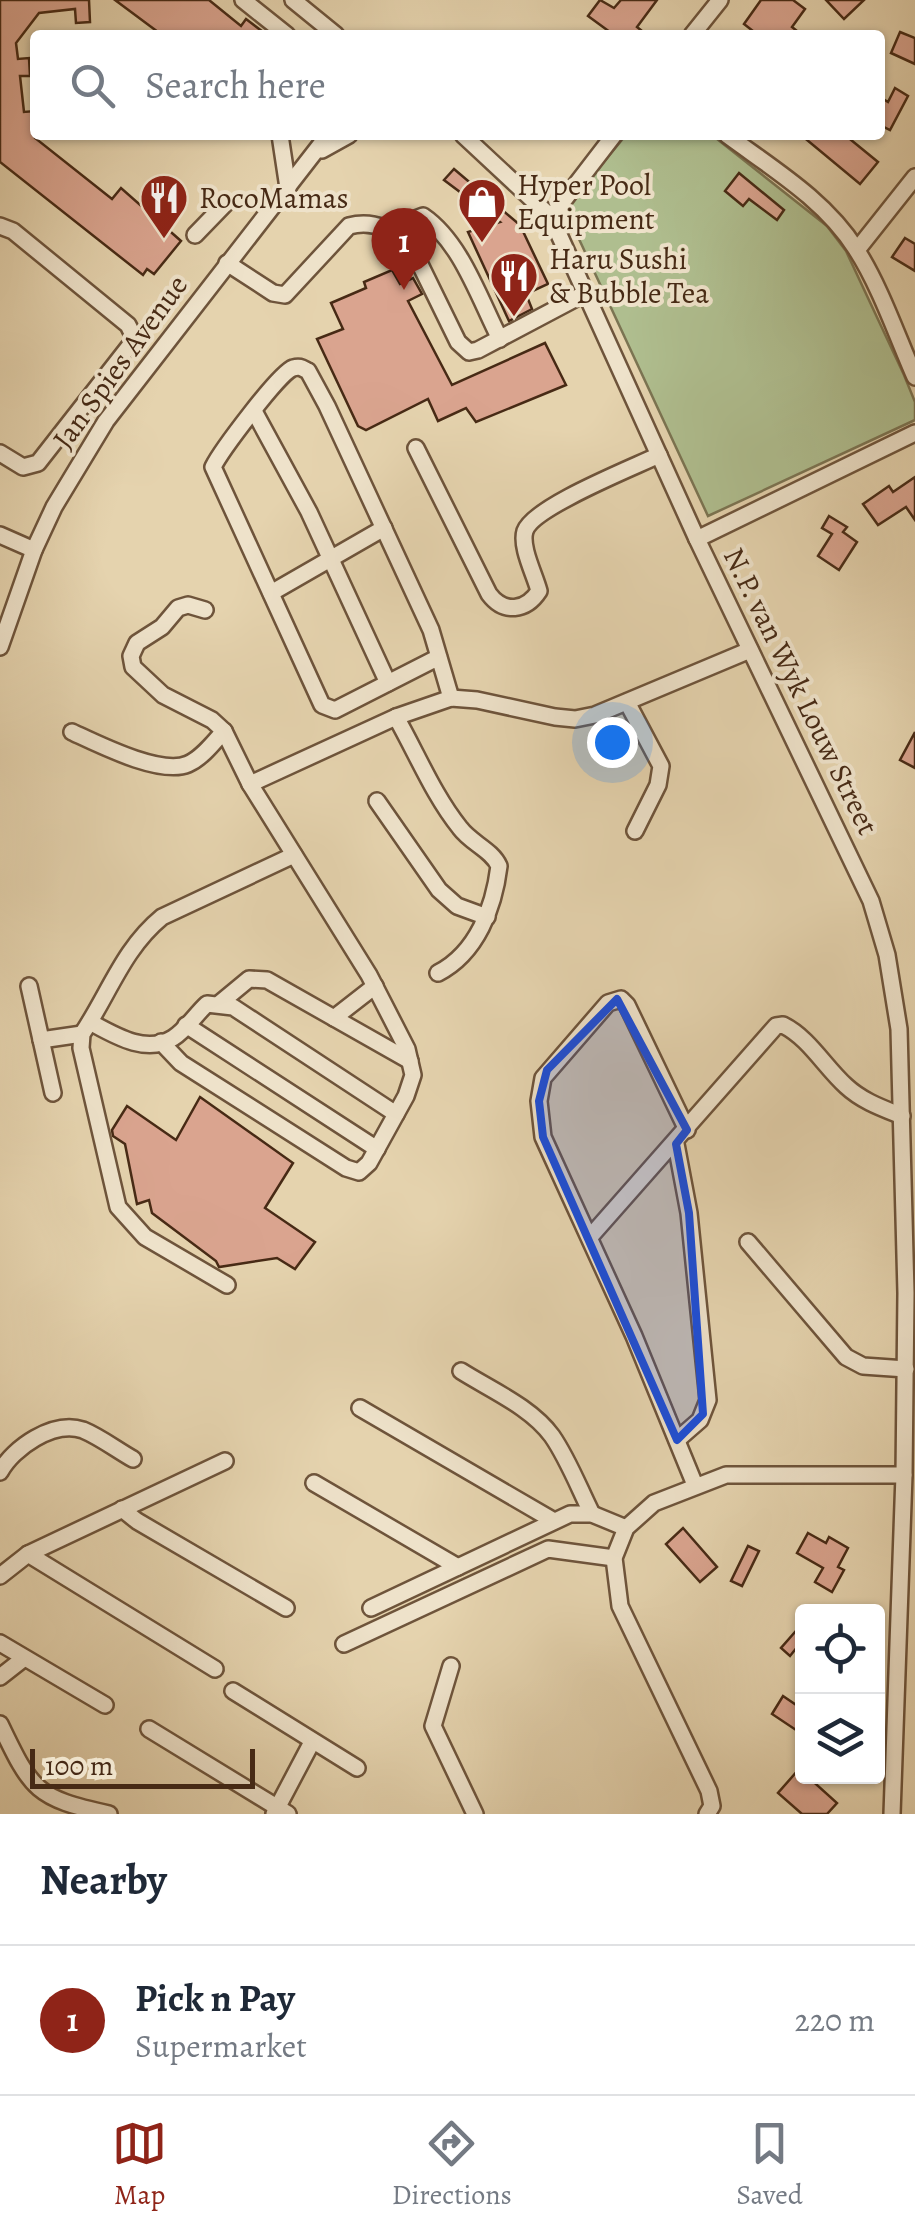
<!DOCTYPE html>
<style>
:root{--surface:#fff;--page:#f6f6f7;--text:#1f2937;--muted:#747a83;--line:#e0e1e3;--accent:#8f2418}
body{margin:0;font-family:Alegreya,serif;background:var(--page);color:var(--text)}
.controls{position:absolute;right:30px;bottom:30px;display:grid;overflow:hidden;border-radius:10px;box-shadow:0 2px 8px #0004}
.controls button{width:90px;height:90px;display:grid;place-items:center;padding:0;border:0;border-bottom:2px solid var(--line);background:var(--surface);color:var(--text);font:50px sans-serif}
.scale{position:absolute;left:30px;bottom:25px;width:225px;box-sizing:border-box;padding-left:10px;border:5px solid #472a15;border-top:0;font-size:28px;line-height:35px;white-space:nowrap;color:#472a15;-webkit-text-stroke:8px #eee2ca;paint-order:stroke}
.you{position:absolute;left:612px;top:742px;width:35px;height:35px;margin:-25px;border:8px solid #fff;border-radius:50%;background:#1a73e8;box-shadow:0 0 0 15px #1a73e833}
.badge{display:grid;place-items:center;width:65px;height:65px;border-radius:50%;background:var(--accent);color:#fff;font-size:32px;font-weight:700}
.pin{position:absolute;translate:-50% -82px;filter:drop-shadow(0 2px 5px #0008)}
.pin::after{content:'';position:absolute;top:52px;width:35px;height:30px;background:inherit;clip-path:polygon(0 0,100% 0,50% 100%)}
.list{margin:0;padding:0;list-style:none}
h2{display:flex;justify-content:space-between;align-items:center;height:130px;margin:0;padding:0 40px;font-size:42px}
h2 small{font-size:32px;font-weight:400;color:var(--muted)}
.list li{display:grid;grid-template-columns:65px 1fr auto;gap:30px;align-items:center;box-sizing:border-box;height:150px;padding:0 40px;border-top:2px solid var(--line)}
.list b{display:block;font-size:38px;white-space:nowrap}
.list p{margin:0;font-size:32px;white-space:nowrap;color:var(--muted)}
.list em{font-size:32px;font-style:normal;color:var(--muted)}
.icon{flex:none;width:55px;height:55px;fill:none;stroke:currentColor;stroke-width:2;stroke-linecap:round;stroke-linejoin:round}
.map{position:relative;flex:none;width:915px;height:1814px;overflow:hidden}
.search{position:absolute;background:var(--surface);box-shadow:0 2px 8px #0004;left:30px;right:30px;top:30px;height:110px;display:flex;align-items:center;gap:25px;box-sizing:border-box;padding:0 35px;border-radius:10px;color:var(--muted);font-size:38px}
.sheet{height:280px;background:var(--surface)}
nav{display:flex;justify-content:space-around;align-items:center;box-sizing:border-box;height:140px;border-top:2px solid var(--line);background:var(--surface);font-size:28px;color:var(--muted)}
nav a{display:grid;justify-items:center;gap:5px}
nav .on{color:var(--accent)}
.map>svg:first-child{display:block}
.green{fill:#afbe8f;stroke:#7b7452;stroke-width:2.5}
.building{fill:#daa48f;stroke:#472a15;stroke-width:2.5}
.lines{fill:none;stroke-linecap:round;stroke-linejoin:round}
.minor-casing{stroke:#6e543b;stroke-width:20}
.minor{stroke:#eee2ca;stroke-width:15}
.marked{fill:#1d4ed8;fill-opacity:0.2;stroke:#1d4ed8;stroke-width:8;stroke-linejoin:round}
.labels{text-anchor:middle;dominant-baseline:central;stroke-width:8;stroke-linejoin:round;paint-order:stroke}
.poi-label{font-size:30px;fill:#472a15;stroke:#eee2ca;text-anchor:start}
.street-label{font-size:30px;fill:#472a15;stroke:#eee2ca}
</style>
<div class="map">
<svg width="915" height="1814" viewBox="0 0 915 1814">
<rect width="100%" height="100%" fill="#e5d3ae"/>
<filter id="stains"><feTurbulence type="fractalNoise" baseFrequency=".002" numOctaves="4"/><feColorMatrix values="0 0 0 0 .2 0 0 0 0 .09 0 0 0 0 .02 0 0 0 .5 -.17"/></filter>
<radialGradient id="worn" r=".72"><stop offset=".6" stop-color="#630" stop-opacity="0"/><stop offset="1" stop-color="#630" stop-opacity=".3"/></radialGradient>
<polygon class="green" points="626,135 712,135 827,226 846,251 904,375 915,402 915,420 708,516 565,209"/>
<g class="building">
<polygon points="0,0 89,0 90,22 76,23 75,9 39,13 16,43 18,59 29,58 30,76 20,76 24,112 35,111 35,138 112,199 121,188 181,241 154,274 147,269 143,275 0,162"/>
<polygon points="115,0 209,0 241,26 246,19 267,35 162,35"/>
<polygon points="600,0 614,8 621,0 657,0 637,27 647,35 614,35 588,16"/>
<polygon points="761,0 793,0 805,9 792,27 802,35 758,35 744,24"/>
<polygon points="826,0 864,0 844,19"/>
<polygon points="900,32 915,38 915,64 891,53"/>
<polygon points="895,88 908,96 890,130 880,125 880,97 888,102"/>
<polygon points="801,135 845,135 878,162 860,184"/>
<polygon points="454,169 520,225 548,284 526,294 532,309 509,321 468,232 500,222 444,180"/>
<polygon points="739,173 784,210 777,220 749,199 743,206 725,191"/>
<polygon points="905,238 915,244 915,271 892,257"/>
<polygon points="392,270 400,284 413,278 422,294 408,301 452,385 545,343 566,385 476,422 466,408 438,421 428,399 366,430 358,426 317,339 343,329 331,303 366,288 364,282"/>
<polygon points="915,477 915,520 906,507 878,525 863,504 889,486 893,492"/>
<polygon points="829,516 847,527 843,532 857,542 839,570 818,556 832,534 822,528"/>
<polygon points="915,732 915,768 900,760"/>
<polygon points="200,1097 293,1163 265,1208 315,1242 295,1269 277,1258 219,1267 216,1261 152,1213 149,1200 137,1204 125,1144 113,1136 112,1130 127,1106 176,1140"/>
<polygon points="683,1528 717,1567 700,1582 666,1544"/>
<polygon points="808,1533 826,1543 829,1537 848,1548 838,1567 844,1570 832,1592 815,1582 823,1568 797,1553"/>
<polygon points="748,1546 759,1551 742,1586 731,1581"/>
<polygon points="802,1624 802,1641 790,1656 781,1648"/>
<polygon points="783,1696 802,1709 802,1734 772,1714"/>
<polygon points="799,1769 802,1776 807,1776 837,1803 827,1814 802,1814 778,1793"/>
</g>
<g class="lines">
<g class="minor-casing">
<g id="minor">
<polyline points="243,0 287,35"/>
<polyline points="293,0 336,35"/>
<polyline points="692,35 720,0"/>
<polyline points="280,135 288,188"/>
<polyline points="463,135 551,217 697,539 871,901 887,955 899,1029 906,1293 904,1475 892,1814"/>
<path d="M727,135C773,169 825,200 856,249C880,286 897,336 915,377"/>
<polyline points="322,150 349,135"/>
<polyline points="551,217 614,135"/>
<polyline points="0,226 13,231 128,325 135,339 38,463 23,467 0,453"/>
<path d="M387,230L423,216C461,242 479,298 500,339"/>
<polyline points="195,235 225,204"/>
<polyline points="857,250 915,177"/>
<path d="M227,263L273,293L285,295L349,226C374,219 397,231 413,250L458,342L469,352L478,350L584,294"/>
<polyline points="254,411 309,512 388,683"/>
<path d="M416,448L489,594C504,614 526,611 539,591C535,575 520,547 525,531C533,507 632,468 659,455"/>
<polyline points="0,535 34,550"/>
<polyline points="697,539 915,433"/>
<polyline points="271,593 384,528"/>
<polyline points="0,647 34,550 54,507 106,421 328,135"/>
<path d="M439,657L335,710L322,705L213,467C221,451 279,373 293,368C300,366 302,368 308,371L327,406L431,630L451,698"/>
<polyline points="627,702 661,766 658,785 635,831"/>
<path d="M396,717C417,754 434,796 460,828C471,843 492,850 499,866C494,907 477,953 438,973"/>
<path d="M72,732C98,744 161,776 188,764C202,758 214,742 224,731"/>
<polyline points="250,784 396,717 451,698 477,700 555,717 575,719 595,715 750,650"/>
<polyline points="377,801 439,890 457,906 487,917"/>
<polyline points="29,986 53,1093"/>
<polyline points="220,1003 249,979 267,980 410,1061"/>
<polyline points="334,1018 375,986"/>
<path d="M90,1022C114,1035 146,1055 173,1038C186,1030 196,1014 207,1004L233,1007L396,1114"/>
<polyline points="186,1025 377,1149"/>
<polyline points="41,1040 82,1034"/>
<polyline points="161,1042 181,1063 346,1168 359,1172 369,1163 406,1096 413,1075 407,1049 369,975 250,784 224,731 212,720 163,695 133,667 131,656 137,643 162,627 178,608 188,605 205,610"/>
<polyline points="687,1130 627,1005 621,999 608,1003 543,1078 539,1101 543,1137 634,1336 695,1485"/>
<polyline points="676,1144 689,1213 708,1400 700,1420 677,1440"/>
<path d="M590,1237L776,1026L783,1025C809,1038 824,1066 846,1086C862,1101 882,1108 902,1116"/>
<polyline points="748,1242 846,1357 863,1366 906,1369"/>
<path d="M227,1285L145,1237L118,1207L81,1048L82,1034C109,994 123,949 162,917L294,855"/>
<path d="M461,1371C491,1390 531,1407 552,1436C568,1459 579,1488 592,1514"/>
<polyline points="360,1408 554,1521"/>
<path d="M0,1472C13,1448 53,1420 83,1430C100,1437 117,1450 133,1459"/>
<polyline points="314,1483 458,1567"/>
<polyline points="122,1509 137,1521 286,1608"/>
<polyline points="28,1554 215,1669"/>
<polyline points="0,1576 28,1554 225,1461"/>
<polyline points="371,1608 570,1514 592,1514 626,1528"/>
<polyline points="0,1643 105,1705"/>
<polyline points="344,1644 548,1549 614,1558"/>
<polyline points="451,1666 433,1726 475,1814"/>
<polyline points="0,1677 23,1659"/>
<polyline points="233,1691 357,1768"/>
<path d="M0,1724C32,1791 36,1798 109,1814"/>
<polyline points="149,1729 288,1814"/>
<polyline points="274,1814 312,1742"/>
<polyline points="707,1814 712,1806 709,1791 620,1606 614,1558 626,1528 654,1503 726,1475 904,1475"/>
</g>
</g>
<use href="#minor" class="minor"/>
</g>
<path class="marked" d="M617,999L687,1130L676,1144L689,1213L703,1414L677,1440L543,1137L539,1101L547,1070Z"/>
<defs>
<g id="restaurant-pin" transform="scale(2.5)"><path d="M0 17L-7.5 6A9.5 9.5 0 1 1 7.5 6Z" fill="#8f2418" stroke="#eee2ca"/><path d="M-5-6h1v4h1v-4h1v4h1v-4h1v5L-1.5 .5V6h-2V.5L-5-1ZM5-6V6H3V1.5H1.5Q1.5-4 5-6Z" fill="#fff"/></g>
<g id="shop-pin" transform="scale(2.5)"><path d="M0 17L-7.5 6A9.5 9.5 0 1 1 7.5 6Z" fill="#8f2418" stroke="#eee2ca"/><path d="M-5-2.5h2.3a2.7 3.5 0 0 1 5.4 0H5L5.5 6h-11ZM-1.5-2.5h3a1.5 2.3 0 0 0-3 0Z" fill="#fff"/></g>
</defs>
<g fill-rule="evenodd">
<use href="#restaurant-pin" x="164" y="198"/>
<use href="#shop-pin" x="482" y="202"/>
<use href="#restaurant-pin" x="514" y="276"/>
</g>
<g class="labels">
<g class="poi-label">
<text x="517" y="185">Hyper Pool<tspan x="517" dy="34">Equipment</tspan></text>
<text x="199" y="198">RocoMamas</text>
<text x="549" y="259">Haru Sushi<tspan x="549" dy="34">&amp; Bubble Tea</tspan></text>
</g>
<g class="street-label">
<text transform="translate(120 362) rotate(-54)">Jan Spies Avenue</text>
<text transform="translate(801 691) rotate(64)">N.P. van Wyk Louw Street</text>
</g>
</g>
<rect width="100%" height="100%" filter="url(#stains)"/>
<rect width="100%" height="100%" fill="url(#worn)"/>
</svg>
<div class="controls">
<button><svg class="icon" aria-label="locate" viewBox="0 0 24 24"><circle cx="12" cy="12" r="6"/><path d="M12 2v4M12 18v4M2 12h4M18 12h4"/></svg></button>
<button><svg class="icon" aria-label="layers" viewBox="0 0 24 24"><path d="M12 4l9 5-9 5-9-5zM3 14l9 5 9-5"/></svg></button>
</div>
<div class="scale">100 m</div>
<div class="you"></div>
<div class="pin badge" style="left:404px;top:290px">1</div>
<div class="search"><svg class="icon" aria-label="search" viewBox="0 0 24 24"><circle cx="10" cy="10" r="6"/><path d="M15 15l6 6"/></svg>Search here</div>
</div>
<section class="sheet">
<h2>Nearby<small></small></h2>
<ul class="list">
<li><span class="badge">1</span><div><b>Pick n Pay</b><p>Supermarket</p></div><em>220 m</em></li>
</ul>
</section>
<nav>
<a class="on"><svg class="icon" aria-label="map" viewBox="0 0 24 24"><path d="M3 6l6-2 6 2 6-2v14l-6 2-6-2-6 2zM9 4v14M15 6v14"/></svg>Map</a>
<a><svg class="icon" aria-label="directions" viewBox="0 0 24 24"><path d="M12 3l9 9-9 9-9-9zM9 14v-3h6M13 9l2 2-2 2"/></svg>Directions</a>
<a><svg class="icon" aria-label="saved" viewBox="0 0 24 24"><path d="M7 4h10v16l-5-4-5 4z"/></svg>Saved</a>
</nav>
